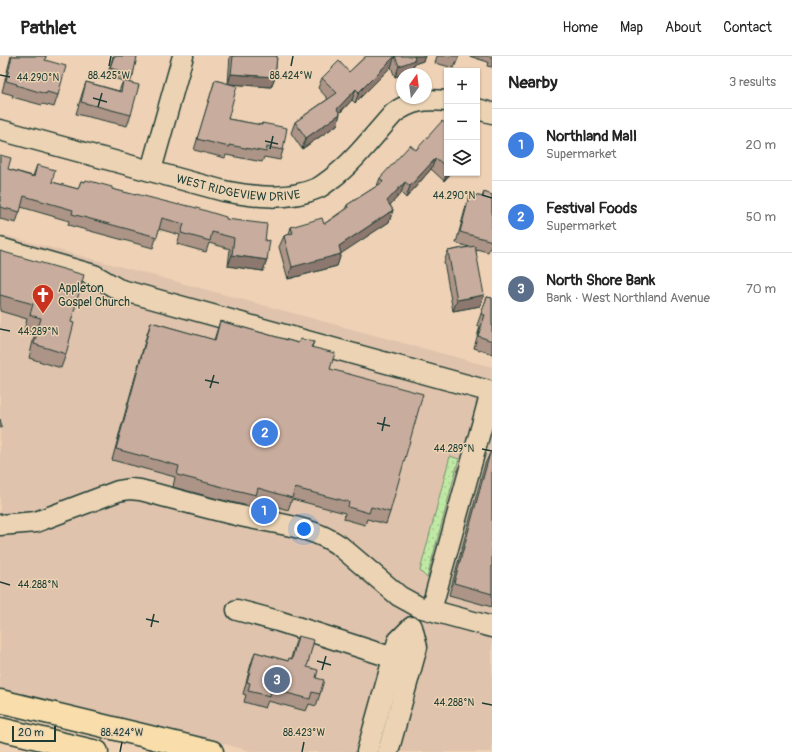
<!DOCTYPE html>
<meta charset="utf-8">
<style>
:root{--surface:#fff;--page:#f2f2f2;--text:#222;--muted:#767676;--line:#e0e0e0;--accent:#c8321e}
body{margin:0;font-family:Pangolin,sans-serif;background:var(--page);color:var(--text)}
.controls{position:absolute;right:12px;top:12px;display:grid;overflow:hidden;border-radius:0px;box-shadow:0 1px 3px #0004}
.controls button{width:36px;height:36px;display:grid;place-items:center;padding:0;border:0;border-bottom:1px solid var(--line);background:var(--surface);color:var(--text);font:20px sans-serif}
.compass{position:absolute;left:396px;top:12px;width:36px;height:36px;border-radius:50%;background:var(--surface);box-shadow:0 1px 3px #0004;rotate:14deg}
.scale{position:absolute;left:12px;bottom:10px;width:44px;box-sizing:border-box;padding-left:4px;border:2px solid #1f3d34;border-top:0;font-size:11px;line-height:14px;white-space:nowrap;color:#1f3d34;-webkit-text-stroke:3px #ebd3b3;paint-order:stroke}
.you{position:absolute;left:304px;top:473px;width:14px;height:14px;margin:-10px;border:3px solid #fff;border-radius:50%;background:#1a73e8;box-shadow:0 0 0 6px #1a73e833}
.badge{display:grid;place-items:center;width:26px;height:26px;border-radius:50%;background:var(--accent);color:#fff;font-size:13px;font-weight:700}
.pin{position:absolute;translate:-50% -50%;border:2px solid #fff;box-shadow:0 1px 4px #0006}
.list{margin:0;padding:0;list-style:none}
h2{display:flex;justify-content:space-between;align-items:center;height:52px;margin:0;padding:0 16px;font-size:17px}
h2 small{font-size:13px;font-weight:400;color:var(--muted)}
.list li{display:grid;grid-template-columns:26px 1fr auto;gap:12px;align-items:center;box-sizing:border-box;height:72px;padding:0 16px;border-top:1px solid var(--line)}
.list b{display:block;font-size:15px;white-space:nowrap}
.list p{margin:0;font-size:13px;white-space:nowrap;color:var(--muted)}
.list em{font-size:13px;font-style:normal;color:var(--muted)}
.icon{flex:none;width:22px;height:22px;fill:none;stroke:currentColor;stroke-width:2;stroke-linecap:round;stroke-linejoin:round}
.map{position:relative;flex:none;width:492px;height:696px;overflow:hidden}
header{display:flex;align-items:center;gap:24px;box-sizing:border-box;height:56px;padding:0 20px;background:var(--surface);border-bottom:1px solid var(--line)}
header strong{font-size:19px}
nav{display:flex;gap:22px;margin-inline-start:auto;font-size:14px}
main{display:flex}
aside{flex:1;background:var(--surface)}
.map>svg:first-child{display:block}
.built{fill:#dfc3ac}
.grass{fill:url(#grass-dots);stroke:#70936c}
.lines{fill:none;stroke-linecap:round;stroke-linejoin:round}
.minor-casing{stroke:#1f3d34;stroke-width:23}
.major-casing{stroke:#1f3d34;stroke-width:25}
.minor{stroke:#ebd3b3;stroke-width:20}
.major{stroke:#f9deab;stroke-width:22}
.wall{fill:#ac9487;stroke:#1f3d34}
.shaded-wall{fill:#8c786e;stroke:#1f3d34}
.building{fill:#c8ac9d;stroke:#1f3d34}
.ticks{fill:none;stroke:#1f3d34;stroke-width:1.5}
.labels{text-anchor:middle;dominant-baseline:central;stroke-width:3;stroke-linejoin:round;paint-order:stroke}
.street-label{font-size:12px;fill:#1f3d34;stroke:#ebd3b3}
.poi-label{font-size:12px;fill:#1f3d34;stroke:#ebd3b3;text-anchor:start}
.ticks-label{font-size:10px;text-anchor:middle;fill:#1f3d34;stroke:#ebd3b3;stroke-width:3;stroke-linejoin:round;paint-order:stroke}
</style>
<header>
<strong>Pathlet</strong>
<nav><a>Home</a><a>Map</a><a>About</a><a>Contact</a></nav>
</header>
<main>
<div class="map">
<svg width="492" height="696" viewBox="0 0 492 696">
<defs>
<pattern id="grass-dots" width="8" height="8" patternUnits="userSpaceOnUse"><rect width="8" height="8" fill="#c0e9a5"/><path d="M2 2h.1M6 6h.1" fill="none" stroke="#a5c98f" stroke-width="1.8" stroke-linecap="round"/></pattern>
</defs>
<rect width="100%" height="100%" fill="#efd1b5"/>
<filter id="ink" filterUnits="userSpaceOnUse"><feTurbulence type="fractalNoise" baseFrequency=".025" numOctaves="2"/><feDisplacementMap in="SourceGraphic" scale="8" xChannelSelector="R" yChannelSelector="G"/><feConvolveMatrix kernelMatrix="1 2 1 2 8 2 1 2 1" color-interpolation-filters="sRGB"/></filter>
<g filter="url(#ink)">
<polygon class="built" points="0,178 492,311 492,696 254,696 214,685 30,643 0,633"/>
<polygon class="grass" points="450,400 459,403 427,522 420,515"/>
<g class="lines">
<g class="minor-casing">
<g id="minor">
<polyline points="477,53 492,57"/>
<path id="s1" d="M0,74L224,135C255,141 288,145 318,132C322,130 327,126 331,123C355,105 374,79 394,57C412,44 425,43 447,45"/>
<polyline points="151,114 183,0"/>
<polyline points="0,192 94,219 118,233 492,336"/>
<path d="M0,469L36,466L118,435L130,433L140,434C173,442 207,453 241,460C275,468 310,469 340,490L399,540L419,551L492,571"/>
<polyline points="237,554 278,565 406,606"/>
<polyline points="431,554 491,336"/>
<polyline points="367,696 398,585 412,571 417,591 388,696"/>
</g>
</g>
<g class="major-casing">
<g id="major">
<polyline points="0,645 212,696"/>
<polyline points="0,673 97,696"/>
</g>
</g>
<use href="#minor" class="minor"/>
<use href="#major" class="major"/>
</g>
<g class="wall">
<polygon points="11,0 46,0 45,4 58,39 54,51 43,48 42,49 12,41 13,39 2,36"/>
<polygon points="113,0 136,0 133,19 130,27 131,59 127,70 76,58 82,38 86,26 119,35 123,25 107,20"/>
<polygon points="230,0 277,0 275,21 271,31 230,28 228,63 261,69 262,67 283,94 280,104 264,101 262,106 226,99 225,102 194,94 215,24 228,28"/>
<polygon points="366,0 425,0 423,5 414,8 412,15 395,21 391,11 355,47 352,44 340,57 337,69 302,93 291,77 295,66 328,43 318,32 322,22 349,16"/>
<polygon points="437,0 459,0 454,12 435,7"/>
<polygon points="469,0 492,0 492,11 487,10 488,6"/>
<polygon points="447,69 447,117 451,117 444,125 431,113 406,142 401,137 390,149 393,154 389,166 341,197 337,210 288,223 279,191 284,180 289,178 291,171 324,168 345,153 347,149 377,130 380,122"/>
<polygon points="0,99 8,113 33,120 37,109 52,126 78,133 81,125 226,163 265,185 267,204 263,215 228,210 230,193 209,187 206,196 177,188 180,179 159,173 153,192 68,169 69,165 21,151 16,167 0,163"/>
<polygon points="484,136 492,139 492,186 488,196 476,193 480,250 453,255 444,206 448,195 469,191 456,187 466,150 470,138 482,141"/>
<polygon points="0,195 71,266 66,298 61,312 29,302 35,277 24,274 27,263 0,255"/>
<polygon points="487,241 492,242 492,298 474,292 480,270 477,269"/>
<polygon points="220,265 298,287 314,286 312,291 330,313 390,456 386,468 367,463 365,469 344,463 345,457 292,443 288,454 255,444 252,451 218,443 173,431 175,421 112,404 147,278 151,266 214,284"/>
<polygon points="490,397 492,397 492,551 449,539 485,408"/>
<polygon points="298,580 307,611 316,622 320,638 316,650 309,648 306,655 268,645 265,652 244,646 246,639 243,638 251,608 255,596 288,605 291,603 294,591"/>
</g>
<g class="shaded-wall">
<polygon points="395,0 391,11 355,47 359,36"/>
<polygon points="414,0 425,0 423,5 414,8 412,15 395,21 399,10"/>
<polygon points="231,18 275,21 271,31 228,28"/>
<polygon points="356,33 352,44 333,63 337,53"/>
<polygon points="340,58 337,69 302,93 306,82"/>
<polygon points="436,102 431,113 406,142 410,130"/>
<polygon points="447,117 451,117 444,125"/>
<polygon points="405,126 401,137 383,157 387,145"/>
<polygon points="393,154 389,166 339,199 341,198 337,210 288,223 292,211 339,190"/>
<polygon points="232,199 267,204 263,215 228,210"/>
<polygon points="484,239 480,250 453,255 457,244"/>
</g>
<g class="building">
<polygon points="12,0 46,0 45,4 66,10 58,39 47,36 46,38 16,29 17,28 6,25"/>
<polygon points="114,0 136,0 136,1 137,1 133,19 110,12"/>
<polygon points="233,0 277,0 275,21 231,18"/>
<polygon points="366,0 395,0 359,36 356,33 337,53 340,58 306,82 295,66 337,37 322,22 339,5 349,16"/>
<polygon points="395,0 414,0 415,4 399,10"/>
<polygon points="215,24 237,30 228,63 262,69 262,67 287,72 283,94 267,91 266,96 229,89 229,91 197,83"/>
<polygon points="123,25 139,29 131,59 81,46 86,26 121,36"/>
<polygon points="442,65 447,69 447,112 436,102 410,130 405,126 387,145 393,154 339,190 341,198 292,211 284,180 293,177 291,171 322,162 324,168 348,152 347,149 383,126 380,122 410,89 416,94"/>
<polygon points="0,99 11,102 8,113 34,121 37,109 55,114 52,126 78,133 81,125 85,126 86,124 112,131 112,133 136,139 136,138 179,149 179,148 193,151 226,161 226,163 267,168 265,185 270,184 267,204 232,199 234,182 212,176 210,185 181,177 184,168 162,162 157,181 72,158 73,154 24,140 20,156 0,151"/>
<polygon points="484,136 492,139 492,185 460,176 470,138 483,141"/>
<polygon points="475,190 484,239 457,244 448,195"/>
<polygon points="0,195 84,219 71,266 74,267 66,298 34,288 41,262 30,259 33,248 0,239"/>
<polygon points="487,241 492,242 492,285 478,280 485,259 481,258"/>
<polygon points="220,265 298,287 301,283 314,286 311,291 335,297 330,313 423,338 390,456 371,451 369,457 348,451 349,446 295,432 292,442 258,432 256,439 223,431 177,419 179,410 116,393 151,266 215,284"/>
<polygon points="0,363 2,371 0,372"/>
<polygon points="490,397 492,397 492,538 454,527"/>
<polygon points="298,580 314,584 307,611 318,614 316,622 324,624 320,638 312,636 310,643 271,633 270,640 248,635 250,627 247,626 255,596 288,605 289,602 292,603"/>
</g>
</g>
<path class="ticks" d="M109,10L111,0M291,10L293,0M0,19L10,21M93,42L107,46M98,51L102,37M265,85L278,88M270,93L273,80M482,139L492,142M0,273L10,275M205,324L219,327M210,332L214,319M377,367L390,370M382,375L385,361M482,393L492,395M0,526L10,529M146,563L159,566M151,571L154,558M317,605L331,609M322,614L326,600M482,647L492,649M120,696L122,686M302,696L304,686"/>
<defs>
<g id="church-pin" transform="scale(1.15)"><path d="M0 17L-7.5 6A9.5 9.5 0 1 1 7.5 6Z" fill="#c8321e" stroke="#ebd3b3"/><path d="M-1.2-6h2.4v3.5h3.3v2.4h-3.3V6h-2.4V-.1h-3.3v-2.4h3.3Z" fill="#fff"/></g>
</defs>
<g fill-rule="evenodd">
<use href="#church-pin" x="43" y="239"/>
</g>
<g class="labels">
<g class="street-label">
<text stroke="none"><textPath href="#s1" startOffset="246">WEST RIDGEVIEW DRIVE</textPath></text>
</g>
<g class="poi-label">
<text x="58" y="232">Appleton<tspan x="58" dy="14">Gospel Church</tspan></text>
</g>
</g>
<g class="ticks-label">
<text x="109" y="23">88.425°W</text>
<text x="291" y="23">88.424°W</text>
<text x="38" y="25">44.290°N</text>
<text x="454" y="143">44.290°N</text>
<text x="38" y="279">44.289°N</text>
<text x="454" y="396">44.289°N</text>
<text x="38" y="532">44.288°N</text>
<text x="454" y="650">44.288°N</text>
<text x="122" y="680">88.424°W</text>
<text x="304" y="680">88.423°W</text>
</g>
</svg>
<div class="controls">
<button>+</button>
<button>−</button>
<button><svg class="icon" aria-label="layers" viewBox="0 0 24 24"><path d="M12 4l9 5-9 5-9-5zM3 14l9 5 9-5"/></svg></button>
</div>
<svg class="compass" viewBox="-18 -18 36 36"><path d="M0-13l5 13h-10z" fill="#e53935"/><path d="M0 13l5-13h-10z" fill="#767676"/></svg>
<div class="scale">20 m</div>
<div class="you"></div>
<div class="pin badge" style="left:264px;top:455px;background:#3f7fe0">1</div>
<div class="pin badge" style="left:265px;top:377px;background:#3f7fe0">2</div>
<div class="pin badge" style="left:277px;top:624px;background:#5c6f8a">3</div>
</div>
<aside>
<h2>Nearby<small>3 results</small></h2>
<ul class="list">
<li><span class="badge" style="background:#3f7fe0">1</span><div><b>Northland Mall</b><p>Supermarket</p></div><em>20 m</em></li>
<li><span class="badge" style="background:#3f7fe0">2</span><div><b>Festival Foods</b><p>Supermarket</p></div><em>50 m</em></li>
<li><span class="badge" style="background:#5c6f8a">3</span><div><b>North Shore Bank</b><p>Bank · West Northland Avenue</p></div><em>70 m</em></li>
</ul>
</aside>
</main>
